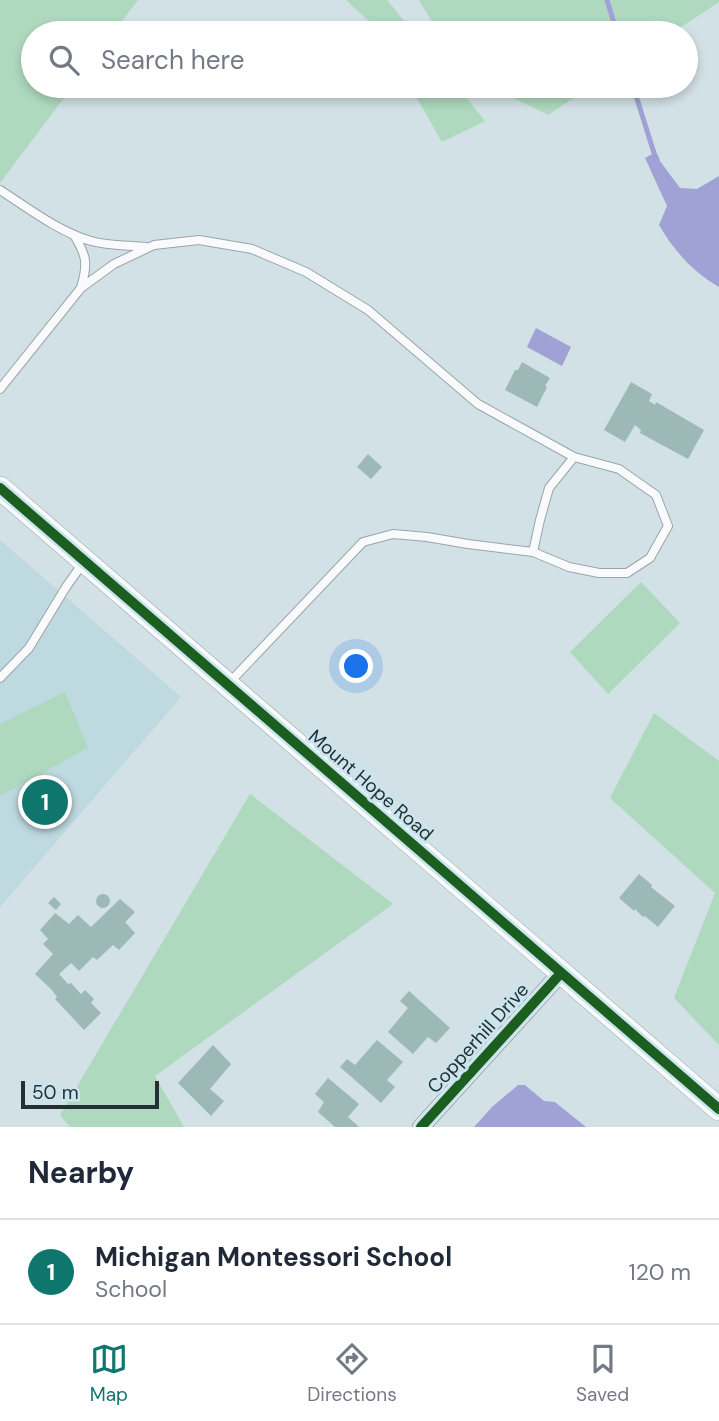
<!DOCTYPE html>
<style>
:root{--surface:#fff;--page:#f2f2f3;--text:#1f2937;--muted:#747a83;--line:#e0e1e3;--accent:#0f766e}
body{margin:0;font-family:"DM Sans",sans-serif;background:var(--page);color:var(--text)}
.scale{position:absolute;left:21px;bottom:18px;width:138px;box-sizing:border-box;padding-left:7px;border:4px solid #253033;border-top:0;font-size:19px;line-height:24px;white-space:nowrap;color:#253033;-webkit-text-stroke:5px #cae5ed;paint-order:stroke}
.you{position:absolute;left:357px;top:667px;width:24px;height:24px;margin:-18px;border:5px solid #fff;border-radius:50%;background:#1a73e8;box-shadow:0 0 0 10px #1a73e833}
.badge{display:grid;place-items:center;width:46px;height:46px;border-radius:50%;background:var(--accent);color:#fff;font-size:23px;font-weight:700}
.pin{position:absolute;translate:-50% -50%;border:4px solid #fff;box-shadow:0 2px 7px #0006}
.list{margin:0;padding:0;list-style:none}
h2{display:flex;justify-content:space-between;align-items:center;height:91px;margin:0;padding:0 28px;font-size:30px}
h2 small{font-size:23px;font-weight:400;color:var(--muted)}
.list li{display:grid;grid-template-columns:46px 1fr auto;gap:21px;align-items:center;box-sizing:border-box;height:105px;padding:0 28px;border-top:2px solid var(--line)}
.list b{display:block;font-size:26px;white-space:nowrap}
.list p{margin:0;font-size:23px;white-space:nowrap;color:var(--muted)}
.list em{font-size:23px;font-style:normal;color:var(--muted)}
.icon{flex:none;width:38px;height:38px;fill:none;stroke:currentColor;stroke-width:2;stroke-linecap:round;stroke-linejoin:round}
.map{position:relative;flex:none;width:719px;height:1127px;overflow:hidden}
.search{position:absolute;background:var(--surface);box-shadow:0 4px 10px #0003;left:21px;right:21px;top:21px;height:77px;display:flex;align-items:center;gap:18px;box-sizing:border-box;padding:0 24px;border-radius:38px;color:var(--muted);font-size:26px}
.sheet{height:196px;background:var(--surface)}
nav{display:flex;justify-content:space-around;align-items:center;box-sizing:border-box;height:98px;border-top:2px solid var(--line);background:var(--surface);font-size:19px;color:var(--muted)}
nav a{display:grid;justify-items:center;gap:4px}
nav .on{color:var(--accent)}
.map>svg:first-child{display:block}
.built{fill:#bfd9e0}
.green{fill:#aed9be}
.water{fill:#a0a2d6}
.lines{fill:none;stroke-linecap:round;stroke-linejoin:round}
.stream{stroke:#a0a2d6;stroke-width:5}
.building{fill:#9cb9b8}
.lane-casing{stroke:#9aa5a8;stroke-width:10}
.street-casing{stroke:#9aa5a8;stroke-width:18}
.secondary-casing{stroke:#9aa5a8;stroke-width:24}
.lane{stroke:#f8fafb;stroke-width:8}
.street{stroke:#f8fafb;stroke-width:16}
.secondary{stroke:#f8fafb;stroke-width:23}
.cycleway-casing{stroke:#cae5ed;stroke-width:15}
.cycleway{stroke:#1b5e20;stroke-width:10}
.labels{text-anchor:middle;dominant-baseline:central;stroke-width:6;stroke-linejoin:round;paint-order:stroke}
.street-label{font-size:19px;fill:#253033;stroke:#cae5ed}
</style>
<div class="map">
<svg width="719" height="1127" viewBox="0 0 719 1127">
<rect width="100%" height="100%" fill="#d2e1e5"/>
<polygon class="built" points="0,540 181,697 0,907"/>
<g class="green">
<polygon points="0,0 138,0 113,33 33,33 33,86 73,86 0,183"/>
<polygon points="346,0 387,0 414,33 379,33 375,27"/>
<polygon points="419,0 719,0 719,2 672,33 439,33"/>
<polygon points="410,86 457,86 485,121 442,142"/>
<polygon points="490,86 592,86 548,115"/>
<polygon points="641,582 680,623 608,694 570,652"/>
<polygon points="65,692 88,748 0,796 0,724"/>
<polygon points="654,713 719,761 719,1045 674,998 715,893 610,798"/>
<polygon points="250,794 393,904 155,1076 184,1127 70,1127 60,1115"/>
</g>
<g class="water">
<path d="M654,153L680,188L697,189L719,176V287C693,272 674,251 659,225L667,206L645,158Z"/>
<polygon points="536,328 571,347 562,366 527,347"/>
<polygon points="518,1085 525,1085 544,1101 555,1102 586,1127 474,1127 492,1107"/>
</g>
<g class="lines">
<g class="stream">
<polyline points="607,0 617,33"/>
<polyline points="633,86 654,153 657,159"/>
</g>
</g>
<g class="building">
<polygon points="522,362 550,378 545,386 547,387 537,407 505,390 515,370 518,370"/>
<polygon points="631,382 652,394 649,401 655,405 656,402 704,430 688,459 640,433 641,430 635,425 625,442 604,430"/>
<polygon points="368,454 382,467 371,479 357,467"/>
<polygon points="639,874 652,885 651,887 675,906 658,927 645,916 643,917 635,909 634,911 619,898"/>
<circle cx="103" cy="901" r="7"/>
<polygon points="54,897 61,904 56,910 48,903"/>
<polygon points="120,899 135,912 125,922 135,933 119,950 113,945 97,960 93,957 79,971 71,963 59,974 68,984 71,983 81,994 85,990 94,999 91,1003 101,1013 84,1030 55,999 57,997 51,989 35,974 53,954 43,944 48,939 40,930 55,913 69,924 78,915 91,927"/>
<polygon points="409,991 450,1028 436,1043 428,1037 413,1054 388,1032 408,1008 400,1001"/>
<polygon points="377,1040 403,1062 387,1080 395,1087 381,1103 340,1067 347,1059 355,1065"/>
<polygon points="213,1045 231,1064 210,1089 224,1101 211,1116 178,1083"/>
<polygon points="328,1078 359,1104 348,1117 359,1127 335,1127 318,1112 324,1102 315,1094"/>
</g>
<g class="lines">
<g class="lane-casing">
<g id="lane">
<path d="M0,190C28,208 59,232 91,241C109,246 128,245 146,247"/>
<path d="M74,235C87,256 88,264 81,288"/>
<polyline points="0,389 81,288 114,264 154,245 199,240 252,249 306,272 368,310 478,404 574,457"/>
<polyline points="0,678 29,648 66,587 83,563"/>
<polyline points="229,683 363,542 393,534 427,537 468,544 533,552 569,567 599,573 627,573 650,558 668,526 656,495 619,469 574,457 549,488 540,520 533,552"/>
</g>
</g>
<g class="street-casing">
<polyline id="street" points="421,1127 561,973"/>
</g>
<g class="secondary-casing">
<polyline id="secondary" points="0,488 719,1109"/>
</g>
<use href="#lane" class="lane"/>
<use href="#street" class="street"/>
<use href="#secondary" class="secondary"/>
<g class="cycleway-casing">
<g id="cycleway">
<polyline points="0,488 719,1109"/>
<polyline points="421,1127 561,973"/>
</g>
</g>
<use href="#cycleway" class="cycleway"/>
</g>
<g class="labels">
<g class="street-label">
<text transform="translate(371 785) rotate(41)">Mount Hope Road</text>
<text transform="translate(478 1038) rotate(-48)">Copperhill Drive</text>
</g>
</g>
</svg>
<div class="scale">50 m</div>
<div class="you"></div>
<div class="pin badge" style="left:45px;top:802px">1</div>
<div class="search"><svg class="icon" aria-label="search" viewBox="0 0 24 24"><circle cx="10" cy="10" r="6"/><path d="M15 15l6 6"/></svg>Search here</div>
</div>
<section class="sheet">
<h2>Nearby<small></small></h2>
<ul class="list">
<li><span class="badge">1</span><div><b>Michigan Montessori School</b><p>School</p></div><em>120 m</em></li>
</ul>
</section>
<nav>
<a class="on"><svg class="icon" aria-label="map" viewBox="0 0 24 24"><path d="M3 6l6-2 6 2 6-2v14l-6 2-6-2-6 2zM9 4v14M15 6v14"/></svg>Map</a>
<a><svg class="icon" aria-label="directions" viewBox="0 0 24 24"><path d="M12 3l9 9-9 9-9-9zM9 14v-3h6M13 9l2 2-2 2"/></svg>Directions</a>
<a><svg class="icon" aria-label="saved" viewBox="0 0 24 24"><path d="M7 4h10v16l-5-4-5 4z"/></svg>Saved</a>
</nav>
